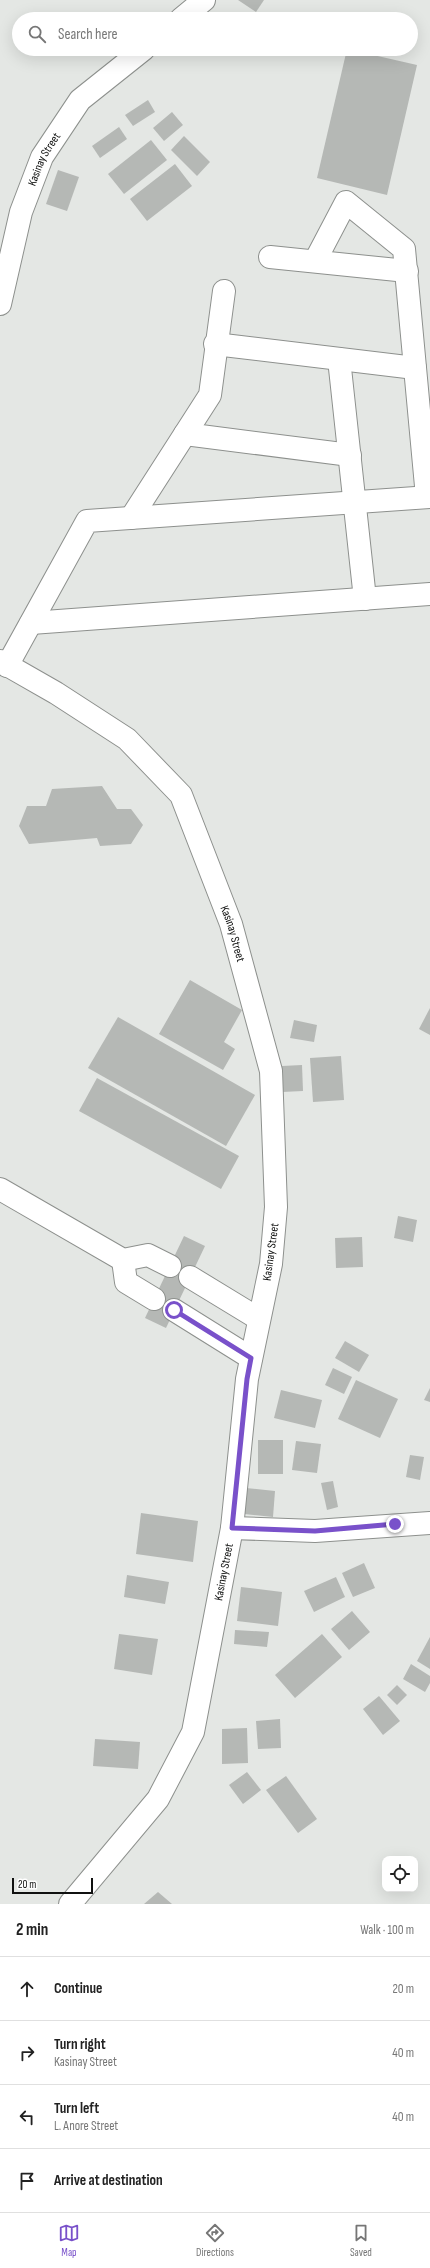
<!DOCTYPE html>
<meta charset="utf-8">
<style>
:root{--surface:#fff;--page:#f2f2f2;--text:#222;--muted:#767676;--line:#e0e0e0;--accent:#7951ca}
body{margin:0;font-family:"Sofia Sans Condensed",sans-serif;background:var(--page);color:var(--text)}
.controls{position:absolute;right:12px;bottom:12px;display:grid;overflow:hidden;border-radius:8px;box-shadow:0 4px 16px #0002}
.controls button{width:36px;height:36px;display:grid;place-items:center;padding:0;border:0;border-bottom:1px solid var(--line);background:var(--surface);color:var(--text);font:20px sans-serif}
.scale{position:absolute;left:12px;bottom:10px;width:81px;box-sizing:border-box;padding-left:4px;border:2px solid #101110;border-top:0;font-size:11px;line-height:14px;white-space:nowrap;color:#101110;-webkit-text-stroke:3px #fff;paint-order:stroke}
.stop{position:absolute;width:12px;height:12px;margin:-9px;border:3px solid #7951ca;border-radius:50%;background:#fff}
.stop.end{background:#7951ca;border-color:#fff;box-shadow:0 1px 4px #0008}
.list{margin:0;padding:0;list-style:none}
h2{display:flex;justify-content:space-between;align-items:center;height:52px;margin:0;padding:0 16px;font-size:17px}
h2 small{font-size:13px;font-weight:400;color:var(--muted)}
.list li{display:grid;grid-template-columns:26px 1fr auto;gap:12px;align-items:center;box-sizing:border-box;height:64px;padding:0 16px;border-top:1px solid var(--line)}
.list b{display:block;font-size:15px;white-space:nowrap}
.list p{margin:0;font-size:13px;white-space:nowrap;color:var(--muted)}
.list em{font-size:13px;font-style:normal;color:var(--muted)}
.icon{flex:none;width:22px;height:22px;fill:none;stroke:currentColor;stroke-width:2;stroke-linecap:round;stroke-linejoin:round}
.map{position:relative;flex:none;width:430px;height:1904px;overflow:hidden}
.search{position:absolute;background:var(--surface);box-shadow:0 4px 16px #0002;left:12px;right:12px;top:12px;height:44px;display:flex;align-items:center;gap:10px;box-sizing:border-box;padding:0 14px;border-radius:22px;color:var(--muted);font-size:15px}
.sheet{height:308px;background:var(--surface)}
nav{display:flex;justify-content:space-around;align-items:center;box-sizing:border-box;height:56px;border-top:1px solid var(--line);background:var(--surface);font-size:11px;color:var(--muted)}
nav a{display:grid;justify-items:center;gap:2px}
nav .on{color:var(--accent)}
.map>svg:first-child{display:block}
.building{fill:#b5b8b5}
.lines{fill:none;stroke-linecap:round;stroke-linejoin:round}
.minor-casing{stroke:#8d908d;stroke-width:24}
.tertiary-casing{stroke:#8d908d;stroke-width:24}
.minor{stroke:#fff;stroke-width:22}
.tertiary{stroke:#fff;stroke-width:22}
.route{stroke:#7951ca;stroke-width:5}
.labels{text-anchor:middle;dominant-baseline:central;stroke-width:3;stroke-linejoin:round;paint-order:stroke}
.street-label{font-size:12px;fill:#101110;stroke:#fff}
</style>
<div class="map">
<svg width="430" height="1904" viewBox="0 0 430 1904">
<rect width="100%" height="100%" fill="#e4e7e4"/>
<g class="building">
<polygon points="238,0 264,0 256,12"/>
<polygon points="347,49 417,65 387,195 317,178"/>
<polygon points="148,100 155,112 133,126 125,115"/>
<polygon points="172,112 183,125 164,141 153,128"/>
<polygon points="119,127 127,139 100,158 92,146"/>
<polygon points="184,136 210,162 197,176 171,150"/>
<polygon points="151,140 167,160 124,194 108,174"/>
<polygon points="175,164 192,186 147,221 130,199"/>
<polygon points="58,170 79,177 67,211 46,204"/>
<polygon points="102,786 117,809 131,809 143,825 131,844 100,846 97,838 29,844 19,826 27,806 46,806 52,789"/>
<polygon points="190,980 242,1010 224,1042 235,1049 223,1070 159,1034"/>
<polygon points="430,1008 430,1035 419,1029"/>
<polygon points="118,1017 255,1095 226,1146 88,1068"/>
<polygon points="294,1020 317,1025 314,1042 290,1038"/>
<polygon points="341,1056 344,1100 313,1102 310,1058"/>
<polygon points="302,1065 303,1091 282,1092 282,1066"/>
<polygon points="97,1078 239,1156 221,1189 79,1111"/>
<polygon points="398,1216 417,1220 413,1242 394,1238"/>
<polygon points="184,1236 205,1246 166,1328 145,1318"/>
<polygon points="362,1237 363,1267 336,1268 335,1238"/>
<polygon points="345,1341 369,1355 359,1372 335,1358"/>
<polygon points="333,1368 352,1377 344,1394 325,1385"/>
<polygon points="356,1380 398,1399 380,1438 338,1419"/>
<polygon points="430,1388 430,1402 424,1400"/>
<polygon points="281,1390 322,1400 315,1428 274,1418"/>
<rect x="258" y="1440" width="25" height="34"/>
<polygon points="296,1441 321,1444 317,1473 292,1470"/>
<polygon points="410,1455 424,1457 420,1480 406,1477"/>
<polygon points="333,1481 338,1507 327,1510 321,1483"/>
<polygon points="246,1488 275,1491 273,1517 244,1514"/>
<polygon points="141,1513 198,1521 193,1562 136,1554"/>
<polygon points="364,1563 375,1588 353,1597 342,1573"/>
<polygon points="127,1575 169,1582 165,1604 124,1597"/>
<polygon points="336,1577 345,1597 314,1612 304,1591"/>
<polygon points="241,1587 282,1592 278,1626 237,1621"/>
<polygon points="352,1611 370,1632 349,1650 331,1629"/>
<polygon points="235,1630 269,1632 267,1647 234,1644"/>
<polygon points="119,1634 158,1639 152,1675 114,1669"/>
<polygon points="322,1634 342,1657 295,1698 275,1675"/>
<polygon points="430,1637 430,1669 417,1661"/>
<polygon points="411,1664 430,1676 430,1683 425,1692 403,1679"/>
<polygon points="397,1685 407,1695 397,1705 387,1695"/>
<polygon points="379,1696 400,1721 383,1735 363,1709"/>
<polygon points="280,1719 281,1748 258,1749 256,1721"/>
<polygon points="247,1728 248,1763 222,1764 222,1729"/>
<polygon points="95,1739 140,1742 138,1769 93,1766"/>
<polygon points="247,1772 261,1790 243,1804 229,1785"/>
<polygon points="286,1776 317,1819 298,1833 266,1790"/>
<polygon points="158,1892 172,1904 144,1904"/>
</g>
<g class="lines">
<g class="minor-casing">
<g id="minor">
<polyline points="270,257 407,271"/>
<polyline points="315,261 346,202 404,249 427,497"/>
<polyline points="215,344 415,368"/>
<polyline points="339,359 365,599"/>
<polyline points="185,434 350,455"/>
<polyline points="131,518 210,395 224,291"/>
<polyline points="31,623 430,594"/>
<polyline points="7,666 87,521 430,497"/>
<polyline points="0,1189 123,1260 148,1255 170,1266"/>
<polyline points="123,1260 126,1282 154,1299"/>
<polyline points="190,1277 259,1319"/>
<polyline points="174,1310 251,1358"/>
</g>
</g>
<g class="tertiary-casing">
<g id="tertiary">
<polyline points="181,19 204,0"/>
<path id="s1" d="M0,304L21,212L42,157L80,100L144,49"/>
<path id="s2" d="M0,661L56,693L127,739L181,795L231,924L271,1071L276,1207L271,1264L247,1379L232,1528L193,1732L158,1799L70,1904"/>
<polyline points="232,1528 315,1531 430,1523"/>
</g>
</g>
<use href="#minor" class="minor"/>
<use href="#tertiary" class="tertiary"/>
</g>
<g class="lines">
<polyline class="route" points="174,1310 251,1358 247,1379 232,1528 315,1531 395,1524"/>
</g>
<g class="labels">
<g class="street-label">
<text stroke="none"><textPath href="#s1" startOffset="152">Kasinay Street</textPath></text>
<text stroke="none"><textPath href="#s2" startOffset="375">Kasinay Street</textPath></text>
<text transform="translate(271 1252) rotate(-82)">Kasinay Street</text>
<text transform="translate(224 1572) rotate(-79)">Kasinay Street</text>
</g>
</g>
</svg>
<div class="controls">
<button><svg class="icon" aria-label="locate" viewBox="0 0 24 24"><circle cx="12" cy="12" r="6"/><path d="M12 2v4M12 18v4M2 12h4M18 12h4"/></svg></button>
</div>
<div class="scale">20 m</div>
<div class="stop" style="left:174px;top:1310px"></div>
<div class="stop end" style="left:395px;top:1524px"></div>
<div class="search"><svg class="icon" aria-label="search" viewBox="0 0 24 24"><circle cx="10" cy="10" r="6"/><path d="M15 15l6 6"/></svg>Search here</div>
</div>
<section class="sheet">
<h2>2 min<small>Walk · 100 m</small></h2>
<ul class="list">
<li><svg class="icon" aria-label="ahead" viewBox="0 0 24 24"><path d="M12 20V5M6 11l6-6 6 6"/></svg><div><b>Continue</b></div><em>20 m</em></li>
<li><svg class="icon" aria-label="right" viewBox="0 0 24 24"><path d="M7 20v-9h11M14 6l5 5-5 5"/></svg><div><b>Turn right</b><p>Kasinay Street</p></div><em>40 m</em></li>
<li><svg class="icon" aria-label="left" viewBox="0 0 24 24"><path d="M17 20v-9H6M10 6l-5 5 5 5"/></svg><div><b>Turn left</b><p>L. Anore Street</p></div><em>40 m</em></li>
<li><svg class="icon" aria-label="arrive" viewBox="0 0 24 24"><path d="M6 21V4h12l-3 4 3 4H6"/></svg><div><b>Arrive at destination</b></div></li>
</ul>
</section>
<nav>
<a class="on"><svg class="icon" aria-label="map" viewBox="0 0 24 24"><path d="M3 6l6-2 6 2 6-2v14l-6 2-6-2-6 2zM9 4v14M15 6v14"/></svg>Map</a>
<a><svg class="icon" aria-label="directions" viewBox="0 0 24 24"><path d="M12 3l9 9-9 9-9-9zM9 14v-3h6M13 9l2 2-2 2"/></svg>Directions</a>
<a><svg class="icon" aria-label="saved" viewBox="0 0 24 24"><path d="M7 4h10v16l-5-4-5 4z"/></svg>Saved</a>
</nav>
